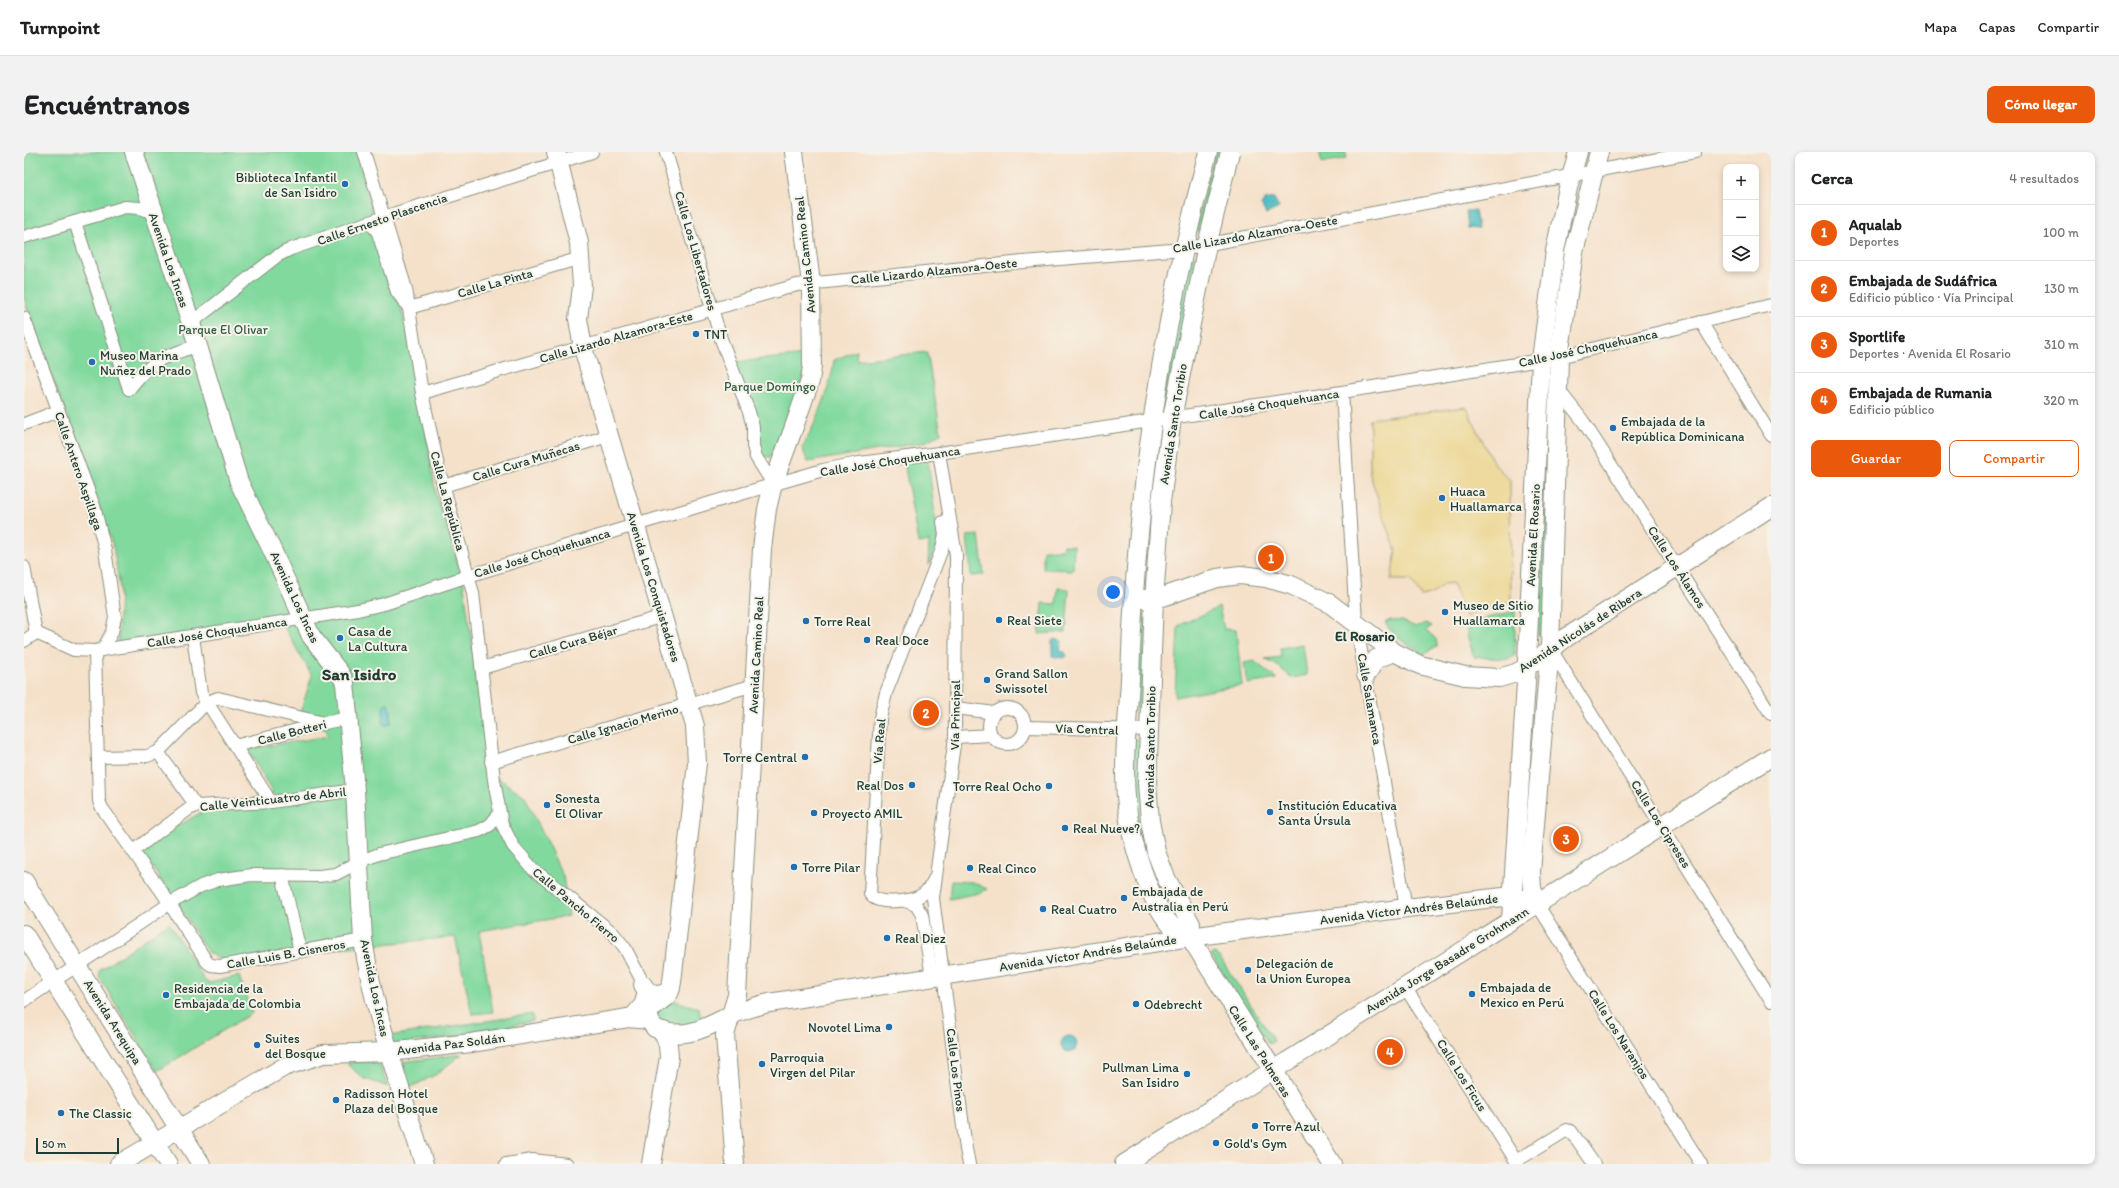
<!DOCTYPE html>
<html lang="es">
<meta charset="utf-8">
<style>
:root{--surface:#fff;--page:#f2f2f2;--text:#202124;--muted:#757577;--line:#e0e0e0;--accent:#ea580c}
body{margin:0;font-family:Itim,sans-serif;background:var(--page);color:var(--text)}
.controls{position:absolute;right:12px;top:12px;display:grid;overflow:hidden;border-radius:8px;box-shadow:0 2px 6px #0003}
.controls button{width:36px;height:36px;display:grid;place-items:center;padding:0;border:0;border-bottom:1px solid var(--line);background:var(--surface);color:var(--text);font:20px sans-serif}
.scale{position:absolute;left:12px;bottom:10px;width:83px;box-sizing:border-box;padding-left:4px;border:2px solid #1f3d34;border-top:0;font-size:11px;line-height:14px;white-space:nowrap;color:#1f3d34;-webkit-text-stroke:3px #f7f3e8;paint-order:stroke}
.you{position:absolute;left:1089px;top:440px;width:14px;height:14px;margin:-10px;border:3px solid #fff;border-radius:50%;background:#1a73e8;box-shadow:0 0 0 6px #1a73e833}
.badge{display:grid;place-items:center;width:26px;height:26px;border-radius:50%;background:var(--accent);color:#fff;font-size:13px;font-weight:700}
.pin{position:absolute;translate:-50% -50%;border:2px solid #fff;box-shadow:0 1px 4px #0006}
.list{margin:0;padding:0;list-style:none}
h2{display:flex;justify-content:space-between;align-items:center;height:52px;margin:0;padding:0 16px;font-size:17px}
h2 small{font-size:13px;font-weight:400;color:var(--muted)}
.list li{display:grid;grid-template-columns:26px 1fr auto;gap:12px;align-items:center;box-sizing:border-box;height:56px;padding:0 16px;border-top:1px solid var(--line)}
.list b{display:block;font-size:15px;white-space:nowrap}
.list p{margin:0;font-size:13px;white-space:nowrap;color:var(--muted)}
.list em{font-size:13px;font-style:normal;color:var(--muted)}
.actions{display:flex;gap:8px;padding:12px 16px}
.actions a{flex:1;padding:9px 0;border:1px solid var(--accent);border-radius:8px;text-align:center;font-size:14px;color:var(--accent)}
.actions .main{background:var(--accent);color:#fff}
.icon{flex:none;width:22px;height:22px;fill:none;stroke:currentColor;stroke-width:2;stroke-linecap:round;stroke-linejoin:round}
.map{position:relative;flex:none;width:1747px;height:1012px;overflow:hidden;border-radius:8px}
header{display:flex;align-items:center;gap:24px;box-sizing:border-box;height:56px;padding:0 20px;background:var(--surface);border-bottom:1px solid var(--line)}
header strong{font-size:19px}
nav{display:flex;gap:22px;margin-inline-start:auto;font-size:14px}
.intro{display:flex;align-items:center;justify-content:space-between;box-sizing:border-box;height:96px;padding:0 24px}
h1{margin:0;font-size:28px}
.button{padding:10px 18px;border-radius:8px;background:var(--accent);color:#fff;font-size:14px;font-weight:700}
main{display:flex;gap:24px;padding:0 24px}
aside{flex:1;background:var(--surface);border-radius:8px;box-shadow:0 2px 6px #0003}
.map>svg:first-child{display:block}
.green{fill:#81d99e;stroke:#508b69}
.sand{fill:#eeda9e;stroke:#868c69}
.water{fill:#4dbcc3;stroke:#367c7c}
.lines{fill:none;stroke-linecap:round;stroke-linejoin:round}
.street-casing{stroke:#8a8f7f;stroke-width:14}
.secondary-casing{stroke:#8a8f7f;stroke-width:20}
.street{stroke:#fff;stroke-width:12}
.secondary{stroke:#fff;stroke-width:18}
.poi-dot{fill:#1f6fb2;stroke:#f7f3e8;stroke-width:1.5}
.labels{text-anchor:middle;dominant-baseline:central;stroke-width:4;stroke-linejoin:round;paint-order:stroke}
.poi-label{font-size:13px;fill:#1f3d34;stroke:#f7f3e8;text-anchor:start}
.street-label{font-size:13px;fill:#1f3d34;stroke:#f7f3e8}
.park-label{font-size:13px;fill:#335c49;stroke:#f7f3e8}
.neighbourhood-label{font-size:14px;font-weight:bold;fill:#1f3d34;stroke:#f7f3e8}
.district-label{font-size:17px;font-weight:bold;fill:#1f3d34;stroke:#f7f3e8}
</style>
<header>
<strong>Turnpoint</strong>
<nav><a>Mapa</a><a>Capas</a><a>Compartir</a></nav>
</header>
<div class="intro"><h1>Encuéntranos</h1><a class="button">Cómo llegar</a></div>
<main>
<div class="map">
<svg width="1747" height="1012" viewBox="0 0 1747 1012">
<rect width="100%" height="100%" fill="#f7f3e8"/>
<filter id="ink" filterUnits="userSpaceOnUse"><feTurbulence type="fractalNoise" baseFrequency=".025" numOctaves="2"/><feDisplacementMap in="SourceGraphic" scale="8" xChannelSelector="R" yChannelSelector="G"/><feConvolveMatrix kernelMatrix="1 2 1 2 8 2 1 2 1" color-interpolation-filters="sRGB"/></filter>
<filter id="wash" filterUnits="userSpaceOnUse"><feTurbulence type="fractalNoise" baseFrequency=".012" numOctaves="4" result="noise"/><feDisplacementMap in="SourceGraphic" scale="16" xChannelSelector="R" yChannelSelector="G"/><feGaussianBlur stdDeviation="0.9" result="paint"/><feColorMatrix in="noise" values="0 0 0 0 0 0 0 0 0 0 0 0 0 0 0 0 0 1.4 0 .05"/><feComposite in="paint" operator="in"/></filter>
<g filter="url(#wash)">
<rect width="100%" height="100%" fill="#f5e1ca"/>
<g class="green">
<polygon points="0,0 333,0 354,83 379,163 395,235 412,343 439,427 466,621 501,644 539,724 545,764 455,779 469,860 448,862 431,785 197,808 183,800 153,750 114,696 180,659 249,642 224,597 305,584 299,573 276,561 288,524 257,469 94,492 96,436 89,394 41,258 9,176 0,145"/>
<polygon points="1191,0 1203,0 1182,79 1171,79"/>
<polygon points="1295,0 1322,0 1323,6 1298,11"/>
<polygon points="1175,105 1145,257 1134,258 1163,106"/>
<path d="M832,199L833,208L903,200L917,281L901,290L784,310L778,296C793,268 806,240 810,208Z"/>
<polygon points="782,203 782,218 747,305 736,304 710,210"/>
<polygon points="1523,221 1531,221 1522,483 1514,483"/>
<polygon points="904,307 914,389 904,414 905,389 894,391 880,309"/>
<polygon points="955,383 960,423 947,424 943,384"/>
<polygon points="1039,393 1050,394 1049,418 1019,417 1019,398 1038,398"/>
<polygon points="1034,436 1045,437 1042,480 1015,482 1018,451 1032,452"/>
<polygon points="1195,455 1200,477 1212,478 1218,533 1151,545 1154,474"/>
<polygon points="1491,459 1491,502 1484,507 1450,505 1443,483 1443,471"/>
<polygon points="1126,463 1120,570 1112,572 1114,467"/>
<path d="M1366,468L1378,469L1392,475L1402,471L1408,474L1402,478L1412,487L1413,494L1400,502C1382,492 1373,488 1361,471Z"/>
<polygon points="1279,492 1283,523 1268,526 1254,514 1241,507 1257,505 1256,496"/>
<polygon points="1230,509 1253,527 1223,532 1220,511"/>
<polygon points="1114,587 1119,588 1134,729 1129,730 1117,702 1109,632 1110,588"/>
<polygon points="927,729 949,730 963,737 956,741 925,747"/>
<polygon points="145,771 181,829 185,831 215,824 228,861 133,919 75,825 76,818"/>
<polygon points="1191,801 1197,807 1250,889 1245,892 1187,803"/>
<polygon points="641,848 654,850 675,856 677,867 673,872 649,875 633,868 634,851"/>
<polygon points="508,862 509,869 444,883 367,893 365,884"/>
<polygon points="438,902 411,923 387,935 384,933 378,910"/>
<polygon points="325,910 351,910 355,912 364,935 339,926 324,913"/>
</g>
<polygon class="sand" points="1442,255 1470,312 1486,328 1487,450 1460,456 1442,465 1428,431 1419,432 1410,441 1397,444 1387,428 1367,428 1372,399 1346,323 1346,267"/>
<g class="water">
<polygon points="1250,46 1255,56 1242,62 1237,53 1241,48"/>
<polygon points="1451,58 1454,77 1444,76 1442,59"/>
<polygon points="1030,487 1038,489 1036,499 1041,500 1043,504 1039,506 1028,504 1028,489"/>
<polygon points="363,550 367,557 367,571 362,574 359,570 359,556"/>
<circle cx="1045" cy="892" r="8"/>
</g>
</g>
<g filter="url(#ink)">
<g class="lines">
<g class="street-casing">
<g id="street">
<polyline points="340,0 382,137 398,241 414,314 449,441 470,628 478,672 489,694 509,717 589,781 601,796 617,827 620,838 617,851 604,866"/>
<polyline points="642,0 697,187 725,260 729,275 729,294 732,305 749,332"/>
<polyline points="51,70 105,237"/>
<polyline points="343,71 350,75 354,81 373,140 385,156 557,106"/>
<polyline points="0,85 101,55 116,56 129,61"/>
<polyline points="0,166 70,354 81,398 91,465 88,480 79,497"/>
<polyline points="1677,170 1747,283"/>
<polyline points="167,171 253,104 267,97 372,61 568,0"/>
<path d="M105,237C128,208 139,204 173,194"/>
<polyline points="1534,237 1559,269 1747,562"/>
<polyline points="1318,240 1332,470 1382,756"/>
<polyline points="398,241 773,133 999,110 1159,97 1671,0"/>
<polyline points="0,272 34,259"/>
<polyline points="915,301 932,403 931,585 909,746 942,997 945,1012"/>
<polyline points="419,334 584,284"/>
<polyline points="0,415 12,481"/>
<polyline points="12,481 50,498 71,499 334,458 360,452 444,424 611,373 799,318 835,311 915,301 1318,240 1535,205 1747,153"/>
<polyline points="169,484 177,541 247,650"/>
<polyline points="0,489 12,481"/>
<polyline points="1526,496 1747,849"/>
<polyline points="71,499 75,649 78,656 138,740 183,810 187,813 196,814 339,788"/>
<polyline points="458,516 640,464"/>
<circle cx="983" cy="574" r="18"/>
<polyline points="932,556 971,561"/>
<polyline points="1001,575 1125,578"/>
<polyline points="931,585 967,583"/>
<polyline points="211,594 300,571 325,566"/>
<polyline points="134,600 172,654"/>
<polyline points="75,605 123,604 134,600 182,551 194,546 300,571"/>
<polyline points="467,610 730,533"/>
<polyline points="109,699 165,657 172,654 247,650 331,638"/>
<polyline points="258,723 276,799"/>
<path d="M910,727C907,734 903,740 896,744C886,749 853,754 846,742L856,566L862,541L918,397L921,382L919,370"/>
<polyline points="881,749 892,753 898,763 908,825"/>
<polyline points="1513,752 1677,1012"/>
<polyline points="1381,835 1494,1012"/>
<polyline points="0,849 145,752 177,734 194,728 227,723 295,724 312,722 335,710 355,702 455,679 466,673 475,662"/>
<polyline points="1492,1009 1543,978 1547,979 1570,1012"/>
<polyline points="482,1012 509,1008 543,1012"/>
</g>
</g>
<g class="secondary-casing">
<g id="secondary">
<path d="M110,0L167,171L215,330L249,400L287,484L316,521L321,531L331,638L339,788C351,865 377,938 400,1012"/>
<path d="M532,0L555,91L558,134L554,167L559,196L671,574L673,611L648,830C647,834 647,839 644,843C634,853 615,858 631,876C659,890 683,875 707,863C720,858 732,854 745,851L1166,785L1382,756L1488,744L1513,752"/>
<polyline points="1120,447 1130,448 1193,426 1216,423 1242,426 1267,433 1305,451 1370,500 1396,513 1441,524 1475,526 1492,521 1503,515 1543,485 1747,355"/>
<polyline points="1342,523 1352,507 1370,500"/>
<polyline points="0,729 177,1012"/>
<polyline points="1513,752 1508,736 1507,720 1526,496 1535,205 1550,100 1575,0"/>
<polyline points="1487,768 1502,531 1517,208 1531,99 1544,36 1554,0"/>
<polyline points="0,782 144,1012"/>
<path d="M1166,785C1161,783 1155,781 1151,777C1126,755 1106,686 1103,654C1098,614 1104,567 1106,527C1111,349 1138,172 1184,0"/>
<polyline points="1166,785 1167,772 1142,726 1132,700 1126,669 1123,632 1130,448 1137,350 1148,266 1183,93 1206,0"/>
<polyline points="1166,785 1308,1012"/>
<path d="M619,833C626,845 637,846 647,836"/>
<polyline points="95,1012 260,915 299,902 365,900 447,891 604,866 626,868"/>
<polyline points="627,1012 645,905 644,893 639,879"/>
<polyline points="711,1012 701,883 713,843 738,397 743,357 749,332 770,275 786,229 788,214 787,131 770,0"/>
<polyline points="1100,1012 1747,605"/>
</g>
</g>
<use href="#street" class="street"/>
<use href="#secondary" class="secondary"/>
</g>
</g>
<g class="poi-dot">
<circle cx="321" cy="32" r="4"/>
<circle cx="672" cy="182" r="4"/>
<circle cx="68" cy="210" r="4"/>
<circle cx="1589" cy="276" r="4"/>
<circle cx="1418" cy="346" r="4"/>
<circle cx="1421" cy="460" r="4"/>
<circle cx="975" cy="468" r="4"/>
<circle cx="782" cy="469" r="4"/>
<circle cx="316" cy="486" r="4"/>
<circle cx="843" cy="488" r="4"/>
<circle cx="963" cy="528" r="4"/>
<circle cx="781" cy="605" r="4"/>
<circle cx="888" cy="633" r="4"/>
<circle cx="1025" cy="634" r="4"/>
<circle cx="523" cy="653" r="4"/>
<circle cx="1246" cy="660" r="4"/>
<circle cx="790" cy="661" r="4"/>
<circle cx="1041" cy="676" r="4"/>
<circle cx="770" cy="715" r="4"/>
<circle cx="946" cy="716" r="4"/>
<circle cx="1100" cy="746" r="4"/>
<circle cx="1019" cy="757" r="4"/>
<circle cx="863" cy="786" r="4"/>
<circle cx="1224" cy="818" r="4"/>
<circle cx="1448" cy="842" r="4"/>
<circle cx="142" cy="843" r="4"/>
<circle cx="1112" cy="852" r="4"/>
<circle cx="865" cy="875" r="4"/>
<circle cx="233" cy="893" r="4"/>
<circle cx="738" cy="912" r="4"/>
<circle cx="1163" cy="922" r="4"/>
<circle cx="312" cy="948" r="4"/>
<circle cx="37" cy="961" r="4"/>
<circle cx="1231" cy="974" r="4"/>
<circle cx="1192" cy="991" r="4"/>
</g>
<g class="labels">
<g class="poi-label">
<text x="313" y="25" text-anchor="end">Biblioteca Infantil<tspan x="313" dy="15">de San Isidro</tspan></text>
<text x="680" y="182">TNT</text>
<text x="76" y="203">Museo Marina<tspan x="76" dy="15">Nuñez del Prado</tspan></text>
<text x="1597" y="269">Embajada de la<tspan x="1597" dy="15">República Dominicana</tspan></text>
<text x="1426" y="339">Huaca<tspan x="1426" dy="15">Huallamarca</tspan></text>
<text x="1429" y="453">Museo de Sitio<tspan x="1429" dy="15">Huallamarca</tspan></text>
<text x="983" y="468">Real Siete</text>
<text x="790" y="469">Torre Real</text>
<text x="324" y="479">Casa de<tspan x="324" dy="15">La Cultura</tspan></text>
<text x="851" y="488">Real Doce</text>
<text x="971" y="521">Grand Sallon<tspan x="971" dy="15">Swissotel</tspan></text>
<text x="773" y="605" text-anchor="end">Torre Central</text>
<text x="880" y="633" text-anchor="end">Real Dos</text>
<text x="1017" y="634" text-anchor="end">Torre Real Ocho</text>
<text x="531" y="646">Sonesta<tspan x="531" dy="15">El Olivar</tspan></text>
<text x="1254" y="653">Institución Educativa<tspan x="1254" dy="15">Santa Úrsula</tspan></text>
<text x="798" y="661">Proyecto AMIL</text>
<text x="1049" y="676">Real Nueve?</text>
<text x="778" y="715">Torre Pilar</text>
<text x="954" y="716">Real Cinco</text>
<text x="1108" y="739">Embajada de<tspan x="1108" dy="15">Australia en Perú</tspan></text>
<text x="1027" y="757">Real Cuatro</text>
<text x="871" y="786">Real Diez</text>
<text x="1232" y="811">Delegación de<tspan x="1232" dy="15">la Union Europea</tspan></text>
<text x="1456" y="835">Embajada de<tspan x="1456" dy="15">Mexico en Perú</tspan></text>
<text x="150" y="836">Residencia de la<tspan x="150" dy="15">Embajada de Colombia</tspan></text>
<text x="1120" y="852">Odebrecht</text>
<text x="857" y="875" text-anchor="end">Novotel Lima</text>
<text x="241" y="886">Suites<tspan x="241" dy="15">del Bosque</tspan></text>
<text x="746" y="905">Parroquia<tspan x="746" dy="15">Virgen del Pilar</tspan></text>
<text x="1155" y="915" text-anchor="end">Pullman Lima<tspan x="1155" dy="15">San Isidro</tspan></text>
<text x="320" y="941">Radisson Hotel<tspan x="320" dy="15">Plaza del Bosque</tspan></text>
<text x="45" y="961">The Classic</text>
<text x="1239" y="974">Torre Azul</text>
<text x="1200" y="991">Gold's Gym</text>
</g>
<g class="street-label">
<text transform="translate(358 67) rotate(-19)">Calle Ernesto Plascencia</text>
<text transform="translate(1231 82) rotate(-10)">Calle Lizardo Alzamora-Oeste</text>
<text transform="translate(672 99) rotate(74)">Calle Los Libertadores</text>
<text transform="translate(781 103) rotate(-96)">Avenida Camino Real</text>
<text transform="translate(145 108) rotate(71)">Avenida Los Incas</text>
<text transform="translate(910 119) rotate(-6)">Calle Lizardo Alzamora-Oeste</text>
<text transform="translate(471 131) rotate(-16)">Calle La Pinta</text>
<text transform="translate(592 185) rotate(-16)">Calle Lizardo Alzamora-Este</text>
<text transform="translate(1564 196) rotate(-12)">Calle José Choquehuanca</text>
<text transform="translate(1245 252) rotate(-9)">Calle José Choquehuanca</text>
<text transform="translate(1149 272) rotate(-81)">Avenida Santo Toribio</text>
<text transform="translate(502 309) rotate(-17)">Calle Cura Muñecas</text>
<text transform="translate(866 309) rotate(-9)">Calle José Choquehuanca</text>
<text transform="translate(55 319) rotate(71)">Calle Antero Aspillaga</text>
<text transform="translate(424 349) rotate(75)">Calle La República</text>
<text transform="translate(1509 383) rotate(-87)">Avenida El Rosario</text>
<text transform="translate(518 401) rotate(-17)">Calle José Choquehuanca</text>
<text transform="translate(1653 415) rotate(57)">Calle Los Álamos</text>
<text transform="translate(630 435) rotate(73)">Avenida Los Conquistadores</text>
<text transform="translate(271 445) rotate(65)">Avenida Los Incas</text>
<text transform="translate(1556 478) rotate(-33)">Avenida Nicolás de Ribera</text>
<text transform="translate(193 480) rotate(-9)">Calle José Choquehuanca</text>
<text transform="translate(549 490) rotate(-16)">Calle Cura Béjar</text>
<text transform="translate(732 503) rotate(-87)">Avenida Camino Real</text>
<text transform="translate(1346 547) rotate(80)">Calle Salamanca</text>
<text transform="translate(931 563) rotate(-89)">Vía Principal</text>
<text transform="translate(599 572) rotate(-16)">Calle Ignacio Merino</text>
<text transform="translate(1063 577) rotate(2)">Vía Central</text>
<text transform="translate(268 580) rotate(-14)">Calle Botteri</text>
<text transform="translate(855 589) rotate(-85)">Vía Real</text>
<text transform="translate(1126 595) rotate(-89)">Avenida Santo Toribio</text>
<text transform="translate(249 647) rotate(-6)">Calle Veinticuatro de Abril</text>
<text transform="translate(1637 672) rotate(58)">Calle Los Cipreses</text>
<text transform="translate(552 753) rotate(40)">Calle Pancho Fierro</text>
<text transform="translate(1385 757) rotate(-7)">Avenida Víctor Andrés Belaúnde</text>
<text transform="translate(1064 801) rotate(-9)">Avenida Víctor Andrés Belaúnde</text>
<text transform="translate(262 802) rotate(-10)">Calle Luis B. Cisneros</text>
<text transform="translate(1423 808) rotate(-32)">Avenida Jorge Basadre Grohmann</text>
<text transform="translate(351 836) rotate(78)">Avenida Los Incas</text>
<text transform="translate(89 870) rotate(58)">Avenida Arequipa</text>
<text transform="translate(1595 882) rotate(58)">Calle Los Naranjos</text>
<text transform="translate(427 892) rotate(-7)">Avenida Paz Soldán</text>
<text transform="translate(1236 899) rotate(58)">Calle Las Palmeras</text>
<text transform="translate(932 918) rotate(83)">Calle Los Pinos</text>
<text transform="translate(1438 923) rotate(58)">Calle Los Ficus</text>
</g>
<g class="park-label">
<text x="199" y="177">Parque El Olivar</text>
<text x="746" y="234">Parque Domíngo</text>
</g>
<g class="neighbourhood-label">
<text x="1341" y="484">El Rosario</text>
</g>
<g class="district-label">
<text x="335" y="522">San Isidro</text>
</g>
</g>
</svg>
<div class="controls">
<button>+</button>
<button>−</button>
<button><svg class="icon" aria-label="layers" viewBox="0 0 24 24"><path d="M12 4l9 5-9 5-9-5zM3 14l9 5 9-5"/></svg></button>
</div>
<div class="scale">50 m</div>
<div class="you"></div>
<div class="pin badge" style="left:1247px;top:406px">1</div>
<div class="pin badge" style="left:902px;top:561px">2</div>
<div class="pin badge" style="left:1542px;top:687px">3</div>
<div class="pin badge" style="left:1366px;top:900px">4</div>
</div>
<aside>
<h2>Cerca<small>4 resultados</small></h2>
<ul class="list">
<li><span class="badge">1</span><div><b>Aqualab</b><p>Deportes</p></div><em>100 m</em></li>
<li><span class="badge">2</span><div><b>Embajada de Sudáfrica</b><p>Edificio público · Vía Principal</p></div><em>130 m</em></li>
<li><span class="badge">3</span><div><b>Sportlife</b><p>Deportes · Avenida El Rosario</p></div><em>310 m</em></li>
<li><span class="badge">4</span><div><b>Embajada de Rumania</b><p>Edificio público</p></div><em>320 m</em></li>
</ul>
<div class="actions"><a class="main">Guardar</a><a>Compartir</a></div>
</aside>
</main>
